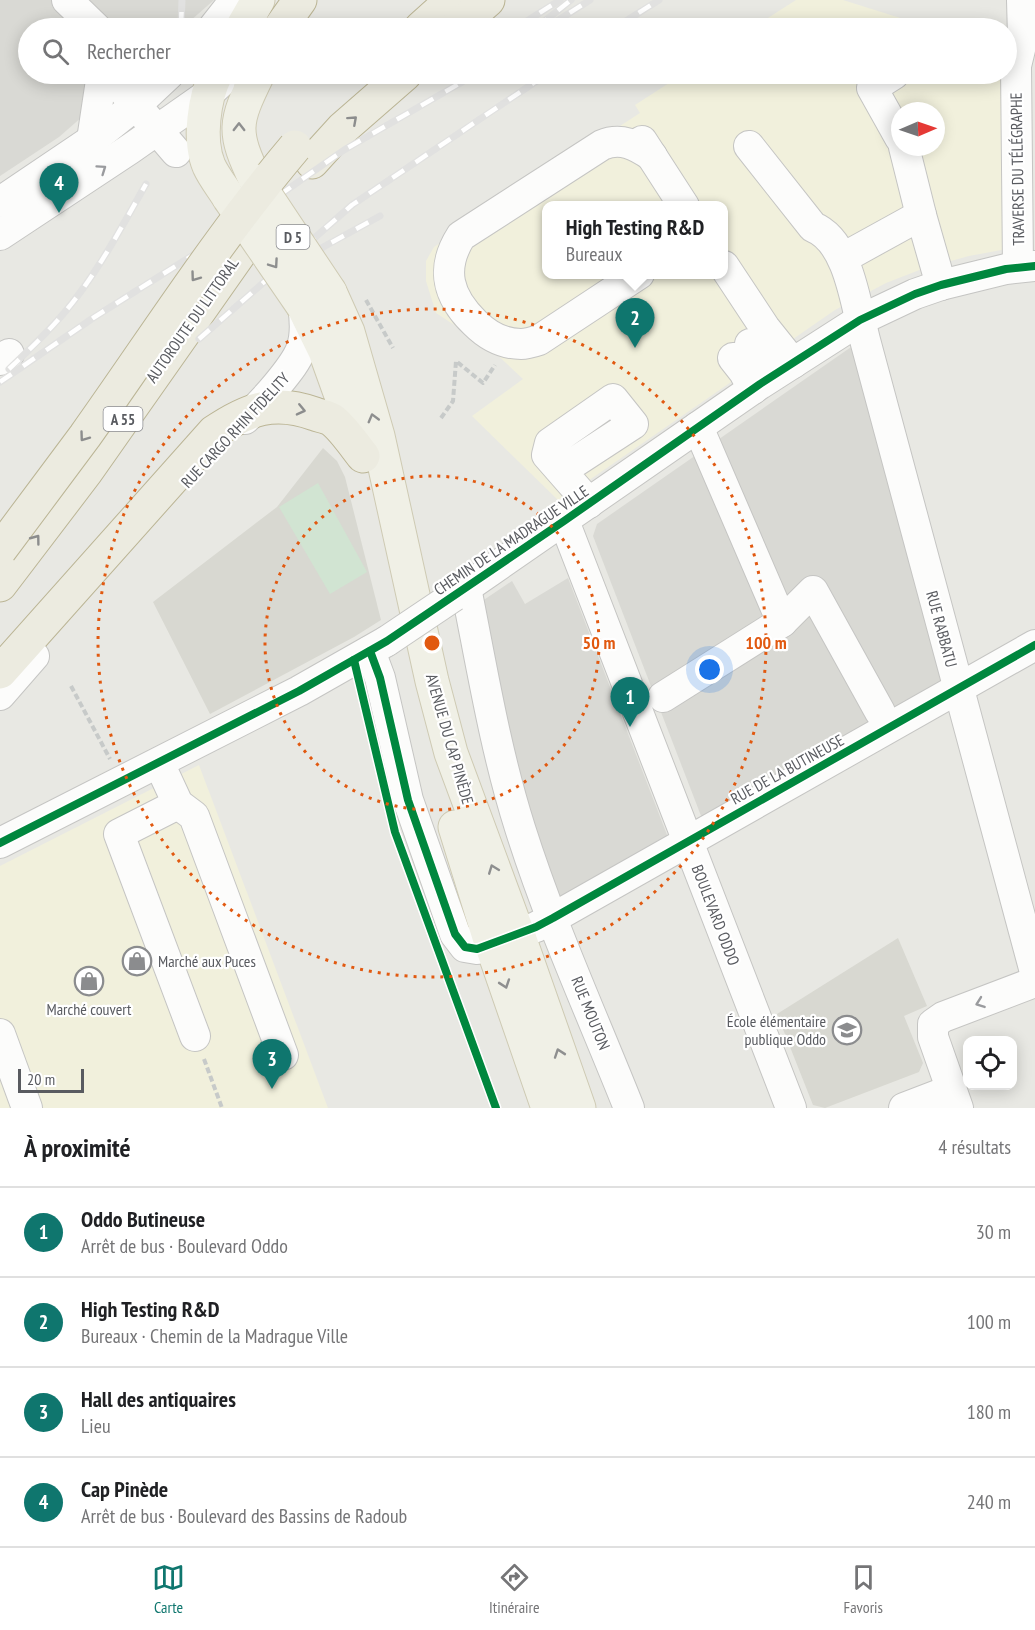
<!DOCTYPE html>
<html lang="fr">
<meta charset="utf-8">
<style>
:root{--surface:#fff;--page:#f2f2f2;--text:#202124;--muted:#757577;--line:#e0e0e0;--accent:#0f766e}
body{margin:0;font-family:"PT Sans Narrow",sans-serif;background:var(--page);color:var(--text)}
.controls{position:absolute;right:18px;bottom:18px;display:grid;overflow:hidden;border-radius:12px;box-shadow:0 3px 15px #0003}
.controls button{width:54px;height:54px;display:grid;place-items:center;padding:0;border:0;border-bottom:2px solid var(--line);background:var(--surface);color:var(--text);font:30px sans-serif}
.compass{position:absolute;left:891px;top:102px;width:54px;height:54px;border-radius:50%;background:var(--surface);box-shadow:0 3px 15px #0003;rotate:88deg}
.scale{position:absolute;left:18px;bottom:15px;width:66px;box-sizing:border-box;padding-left:6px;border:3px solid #595b60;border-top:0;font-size:16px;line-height:21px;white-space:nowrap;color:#595b60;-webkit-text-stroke:4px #fff;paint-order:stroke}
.you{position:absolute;left:710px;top:670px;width:21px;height:21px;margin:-15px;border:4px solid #fff;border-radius:50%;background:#1a73e8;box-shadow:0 0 0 9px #1a73e833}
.badge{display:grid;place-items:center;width:39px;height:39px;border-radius:50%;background:var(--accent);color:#fff;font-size:20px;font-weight:700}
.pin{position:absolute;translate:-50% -50px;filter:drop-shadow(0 2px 3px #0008)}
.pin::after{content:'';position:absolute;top:32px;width:21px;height:18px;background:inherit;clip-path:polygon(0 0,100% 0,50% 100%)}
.popup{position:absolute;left:542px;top:201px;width:186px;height:78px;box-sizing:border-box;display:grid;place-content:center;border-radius:12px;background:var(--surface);filter:drop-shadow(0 2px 4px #0005);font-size:20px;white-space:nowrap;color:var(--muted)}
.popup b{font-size:22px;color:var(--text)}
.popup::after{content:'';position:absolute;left:50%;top:100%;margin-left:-12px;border:12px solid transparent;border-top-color:var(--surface)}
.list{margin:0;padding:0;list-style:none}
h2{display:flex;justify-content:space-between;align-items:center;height:78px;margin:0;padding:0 24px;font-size:26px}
h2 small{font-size:20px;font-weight:400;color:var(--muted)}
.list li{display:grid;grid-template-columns:39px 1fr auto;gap:18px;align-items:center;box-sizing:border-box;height:90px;padding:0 24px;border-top:2px solid var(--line)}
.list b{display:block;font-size:22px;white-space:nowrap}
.list p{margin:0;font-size:20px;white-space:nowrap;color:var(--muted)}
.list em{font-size:20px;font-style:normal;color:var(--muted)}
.icon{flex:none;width:33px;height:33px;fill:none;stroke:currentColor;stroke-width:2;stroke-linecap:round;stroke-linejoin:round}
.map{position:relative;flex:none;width:1035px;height:1108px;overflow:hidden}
.search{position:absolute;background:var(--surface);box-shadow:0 3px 15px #0003;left:18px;right:18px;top:18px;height:66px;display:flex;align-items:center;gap:15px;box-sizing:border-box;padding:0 21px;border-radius:33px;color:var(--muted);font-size:22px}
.sheet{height:438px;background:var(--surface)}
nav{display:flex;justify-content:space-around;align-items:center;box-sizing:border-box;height:84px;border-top:2px solid var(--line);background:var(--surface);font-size:16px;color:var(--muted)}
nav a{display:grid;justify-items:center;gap:3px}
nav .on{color:var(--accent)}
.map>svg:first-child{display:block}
.commercial{fill:#f1f0dc;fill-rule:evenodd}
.industrial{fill:#d9d9d4}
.education{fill:#d8d8d1}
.green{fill:#d1e4d2}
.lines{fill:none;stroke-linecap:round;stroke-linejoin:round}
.minor-casing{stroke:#c5c5c3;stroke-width:32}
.major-casing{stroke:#cecab3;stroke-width:35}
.highway-casing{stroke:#bbb595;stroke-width:35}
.path{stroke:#c7cac9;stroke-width:4;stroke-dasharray:6 3;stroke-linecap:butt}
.minor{stroke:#fcfcfb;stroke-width:30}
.major{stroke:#f0f0e6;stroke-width:33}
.highway{stroke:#ecebe0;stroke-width:33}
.rail-casing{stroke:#e1e1e0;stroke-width:7}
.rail{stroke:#fff;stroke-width:4.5;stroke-dasharray:14;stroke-linecap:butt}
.minor-bridge-casing{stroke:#c5c5c3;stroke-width:32;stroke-linecap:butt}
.major-bridge-casing{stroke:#cecab3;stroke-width:35;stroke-linecap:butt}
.highway-bridge-casing{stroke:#bbb595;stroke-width:35;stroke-linecap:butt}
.minor-bridge{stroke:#fcfcfb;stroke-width:30}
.major-bridge{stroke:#f0f0e6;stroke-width:33}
.highway-bridge{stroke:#ecebe0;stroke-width:33}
.cycleway-casing{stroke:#fff;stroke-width:11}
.cycleway{stroke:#00873e;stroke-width:8}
.oneway{stroke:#8c8d8d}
.oneway2{stroke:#8e8f8f}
.oneway3{stroke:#9a9b9e}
.ring{fill:none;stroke:#e15910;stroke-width:3;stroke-dasharray:3 6}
.labels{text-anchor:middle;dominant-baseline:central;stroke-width:4.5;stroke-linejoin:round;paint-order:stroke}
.shield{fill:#fff;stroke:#8b8c90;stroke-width:1.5}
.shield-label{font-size:15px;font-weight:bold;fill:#595b60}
.street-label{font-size:16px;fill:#595b60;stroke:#fff}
.poi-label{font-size:16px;fill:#595b60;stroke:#fff;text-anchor:start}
.centre{fill:#e15910;stroke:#fff;stroke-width:3}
.ring-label{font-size:18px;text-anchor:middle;font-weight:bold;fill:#e15910;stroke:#fff;stroke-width:4.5;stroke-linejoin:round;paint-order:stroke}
</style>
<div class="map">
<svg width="1035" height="1108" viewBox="0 0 1035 1108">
<rect width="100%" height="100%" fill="#e8e8e3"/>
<g class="commercial">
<polygon points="796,0 843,0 932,28 752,28"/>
<path d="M683,74H1006L1012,248L969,256L922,269L886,283L835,310L559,501L472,416L523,379L491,349L436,313L426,281V261L434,247L640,113L635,105ZM900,111H936V147H900ZM546,206H724V274H546Z"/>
<polygon points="199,765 328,1108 0,1108 0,866"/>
</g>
<g class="industrial">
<polygon points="0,0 214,0 182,28 28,28 28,74 131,74 59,137 0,176"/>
<polygon points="854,345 947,682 703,821 593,536 597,524"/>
<polygon points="568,578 669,840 544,912 460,616 512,581 525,604"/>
</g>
<g class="education">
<polygon points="323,448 337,461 345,477 381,620 354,637 210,714 153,602 277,507"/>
<polygon points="898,938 927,1006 904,1016 923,1063 919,1072 825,1108 813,1105 777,1014"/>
</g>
<polygon class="green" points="318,483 367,572 330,594 279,507"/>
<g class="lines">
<g class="minor-casing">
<g id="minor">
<polyline points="67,0 96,28"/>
<polyline points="213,28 235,0"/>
<polyline points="109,74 176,152"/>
<polyline points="894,74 872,88 900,138"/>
<polyline points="92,140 102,74"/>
<polyline points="642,141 684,206"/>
<path d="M749,146L813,227C849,241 856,306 865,340L1035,972"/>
<polyline points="904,147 921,215 941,285"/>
<polyline points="0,202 92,140 136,105 169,74"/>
<polyline points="0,235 130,149 207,95 220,83"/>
<polyline points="843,258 921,215"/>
<polyline points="724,266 765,328 793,363"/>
<polyline points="1018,267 1016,66 1023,37 1022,0"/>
<path d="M639,274L539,340C533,342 526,344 521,344C502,344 488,336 475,323C448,297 440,269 461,236L602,145C621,137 636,145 652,156"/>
<polyline points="750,344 770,377"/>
<polyline points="733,358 744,372 753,389"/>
<polyline points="0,360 9,354"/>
<path d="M245,419C257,408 267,397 277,385C301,356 309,344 303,306"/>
<polyline points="561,471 547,455 550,443 613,399 633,424 561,471 589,503"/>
<polyline points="564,521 791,1108"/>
<path d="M466,588C482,668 495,749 520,828C550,923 592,1015 629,1108"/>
<polyline points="454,596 760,384 860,320 915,294 941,285 1006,269 1035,266"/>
<polyline points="782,622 813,591 880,712"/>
<polyline points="370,651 380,678 408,800 455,934 465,947 477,949 536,927 553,918 1035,645"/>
<polyline points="0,695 34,656"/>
<polyline points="663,697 782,622 698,427"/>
<polyline points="159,763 178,804 194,816 283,1055"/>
<polyline points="178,804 119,834 195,1036"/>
<polyline points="0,843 299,691 387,641"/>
<polyline points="0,1034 27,1108"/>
<polyline points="904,1108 951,1090"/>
<polyline points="958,1108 933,1037 933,1024 943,1017 1035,982"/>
</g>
</g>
<g class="major-casing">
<g id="major">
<polyline points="242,28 258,0"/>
<path d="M216,74C204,98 198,140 209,166C214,177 223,188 229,198"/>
<path d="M256,181C232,131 234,123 258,74"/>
<polyline points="330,292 348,332 378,436 432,681 451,753 518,934 579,1108"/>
<polyline points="303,306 325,351 362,454"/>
<polyline points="455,827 491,943 548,1108"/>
</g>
</g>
<g class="highway-casing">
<g id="highway">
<polyline points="280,28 300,0"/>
<polyline points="421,28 452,0"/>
<polyline points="456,28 488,0"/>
<polyline points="312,162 342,129 405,74"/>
<polyline points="0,585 86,472 242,250"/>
<path d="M0,672L214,432C248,409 274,399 315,414C320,416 328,417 332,420C342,427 355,446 363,456"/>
</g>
</g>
<g class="path">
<polyline points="366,300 393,348"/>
<polyline points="441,418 453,401 456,361 483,383 495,365"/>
<polyline points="71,686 110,759"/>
<polyline points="204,1059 222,1108"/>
</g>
<use href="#minor" class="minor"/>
<use href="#major" class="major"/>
<use href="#highway" class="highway"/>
<g class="rail-casing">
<g id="rail">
<polyline points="181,26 182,0"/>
<polyline points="516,28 560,0"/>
<polyline points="536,28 571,0"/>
<polyline points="546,28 590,0"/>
<polyline points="615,28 659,0"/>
<polyline points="284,272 325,246 380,216"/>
<polyline points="199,339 352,205 547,74"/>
<path d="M9,369C28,351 47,333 64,313C97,274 121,228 146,184"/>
<polyline points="0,382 93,318 198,252 344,150 476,74"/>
</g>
</g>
<use href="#rail" class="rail"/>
<g class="minor-bridge-casing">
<polyline id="minor-bridge" points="387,641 454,596"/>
</g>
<g class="major-bridge-casing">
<g id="major-bridge">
<polyline points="256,181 330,292"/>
<polyline points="229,198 303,306"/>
</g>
</g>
<g class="highway-bridge-casing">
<path id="highway-bridge" d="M0,550C28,512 57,474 85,436C154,339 218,238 295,147"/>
</g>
<use href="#minor-bridge" class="minor-bridge"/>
<use href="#major-bridge" class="major-bridge"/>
<use href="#highway-bridge" class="highway-bridge"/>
<g class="cycleway-casing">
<g id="cycleway">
<polyline points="370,651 380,678 408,800 455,934 465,947 477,949 536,927 553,918 1035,645"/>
<polyline points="354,660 395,832 496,1108"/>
<polyline points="0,843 299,691 387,641 564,521 760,384 860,320 915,294 941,285 1006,269 1035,266"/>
</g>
</g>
<use href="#cycleway" class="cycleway"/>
</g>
<defs><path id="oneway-chevron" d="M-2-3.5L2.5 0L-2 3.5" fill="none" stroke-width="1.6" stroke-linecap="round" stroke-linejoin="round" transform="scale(1.5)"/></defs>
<g class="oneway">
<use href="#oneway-chevron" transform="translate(353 120) rotate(-42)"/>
<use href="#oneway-chevron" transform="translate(195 277) rotate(126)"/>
<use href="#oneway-chevron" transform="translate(301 410) rotate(13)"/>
<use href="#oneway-chevron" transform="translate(84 437) rotate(126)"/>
<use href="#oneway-chevron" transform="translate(36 539) rotate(-53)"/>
</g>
<g class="oneway2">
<use href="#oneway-chevron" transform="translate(239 127) rotate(-90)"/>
<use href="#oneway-chevron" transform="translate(274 264) rotate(55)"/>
<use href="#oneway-chevron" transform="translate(373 418) rotate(-105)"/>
<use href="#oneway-chevron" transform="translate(493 869) rotate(-111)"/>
<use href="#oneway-chevron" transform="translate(505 984) rotate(71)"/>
<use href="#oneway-chevron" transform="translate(559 1053) rotate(-109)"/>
</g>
<g class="oneway3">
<use href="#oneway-chevron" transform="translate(102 169) rotate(-35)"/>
<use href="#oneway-chevron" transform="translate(980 1003) rotate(160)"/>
</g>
<g class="ring">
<circle cx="432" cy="643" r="167"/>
<circle cx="432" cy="643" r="334"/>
</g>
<defs>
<g id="shop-ring" transform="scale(1.5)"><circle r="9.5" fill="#fff" stroke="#8b8c8e" stroke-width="1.5"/><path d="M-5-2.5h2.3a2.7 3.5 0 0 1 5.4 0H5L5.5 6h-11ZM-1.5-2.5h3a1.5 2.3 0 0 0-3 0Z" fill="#8b8c8e"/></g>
<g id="school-ring" transform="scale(1.5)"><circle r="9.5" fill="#fff" stroke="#8b8c8e" stroke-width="1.5"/><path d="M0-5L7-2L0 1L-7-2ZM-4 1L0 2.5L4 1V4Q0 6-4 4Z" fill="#8b8c8e"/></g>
</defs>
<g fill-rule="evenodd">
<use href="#shop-ring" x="137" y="961"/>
<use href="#shop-ring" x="89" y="981"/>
<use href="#school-ring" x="847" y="1030"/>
</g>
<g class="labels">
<g class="shield">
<rect x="276.5" y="225" width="33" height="24" rx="4.5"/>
<rect x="103.5" y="407" width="39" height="24" rx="4.5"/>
</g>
<g class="shield-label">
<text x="293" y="237">D 5</text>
<text x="123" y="419">A 55</text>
</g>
<g class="street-label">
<text transform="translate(1017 169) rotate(-91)">TRAVERSE DU TÉLÉGRAPHE</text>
<text transform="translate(192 320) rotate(-55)">AUTOROUTE DU LITTORAL</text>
<text transform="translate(235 430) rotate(-47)">RUE CARGO RHIN FIDELITY</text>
<text transform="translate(511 540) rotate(-34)">CHEMIN DE LA MADRAGUE VILLE</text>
<text transform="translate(942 629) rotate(75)">RUE RABBATU</text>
<text transform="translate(450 739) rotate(74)">AVENUE DU CAP PINÈDE</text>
<text transform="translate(787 769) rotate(-29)">RUE DE LA BUTINEUSE</text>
<text transform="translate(716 915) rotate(69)">BOULEVARD ODDO</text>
<text transform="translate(591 1013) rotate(68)">RUE MOUTON</text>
</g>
<g class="poi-label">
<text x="158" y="961">Marché aux Puces</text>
<text x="89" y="1009" text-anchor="middle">Marché couvert</text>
<text x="826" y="1021" text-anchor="end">École élémentaire<tspan x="826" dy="18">publique Oddo</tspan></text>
</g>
</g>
<circle cx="432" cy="643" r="9" class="centre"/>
<g class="ring-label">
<text x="599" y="649">50 m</text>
<text x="766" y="649">100 m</text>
</g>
</svg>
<div class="controls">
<button><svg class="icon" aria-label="locate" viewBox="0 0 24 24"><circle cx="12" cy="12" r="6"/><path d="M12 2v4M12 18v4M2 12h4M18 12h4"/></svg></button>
</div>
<svg class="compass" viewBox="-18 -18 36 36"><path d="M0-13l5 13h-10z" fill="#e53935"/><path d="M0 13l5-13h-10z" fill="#757577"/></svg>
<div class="scale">20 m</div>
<div class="you"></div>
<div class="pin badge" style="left:630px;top:727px">1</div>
<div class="pin badge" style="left:635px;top:348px">2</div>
<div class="popup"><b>High Testing R&amp;D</b>Bureaux</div>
<div class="pin badge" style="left:272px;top:1089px">3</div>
<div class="pin badge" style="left:59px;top:213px">4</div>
<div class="search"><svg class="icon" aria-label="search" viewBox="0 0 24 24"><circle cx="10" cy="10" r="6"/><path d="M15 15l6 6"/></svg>Rechercher</div>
</div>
<section class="sheet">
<h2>À proximité<small>4 résultats</small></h2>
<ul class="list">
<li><span class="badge">1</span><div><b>Oddo Butineuse</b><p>Arrêt de bus · Boulevard Oddo</p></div><em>30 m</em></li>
<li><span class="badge">2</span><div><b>High Testing R&amp;D</b><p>Bureaux · Chemin de la Madrague Ville</p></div><em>100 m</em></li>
<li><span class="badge">3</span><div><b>Hall des antiquaires</b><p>Lieu</p></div><em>180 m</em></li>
<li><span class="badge">4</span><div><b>Cap Pinède</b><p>Arrêt de bus · Boulevard des Bassins de Radoub</p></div><em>240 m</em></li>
</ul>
</section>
<nav>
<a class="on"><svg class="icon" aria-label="map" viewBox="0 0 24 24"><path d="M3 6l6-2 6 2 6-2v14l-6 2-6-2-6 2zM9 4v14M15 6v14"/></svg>Carte</a>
<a><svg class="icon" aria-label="directions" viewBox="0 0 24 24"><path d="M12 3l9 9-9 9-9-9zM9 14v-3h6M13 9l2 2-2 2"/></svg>Itinéraire</a>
<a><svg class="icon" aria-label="saved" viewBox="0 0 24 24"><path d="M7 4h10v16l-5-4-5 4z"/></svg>Favoris</a>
</nav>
